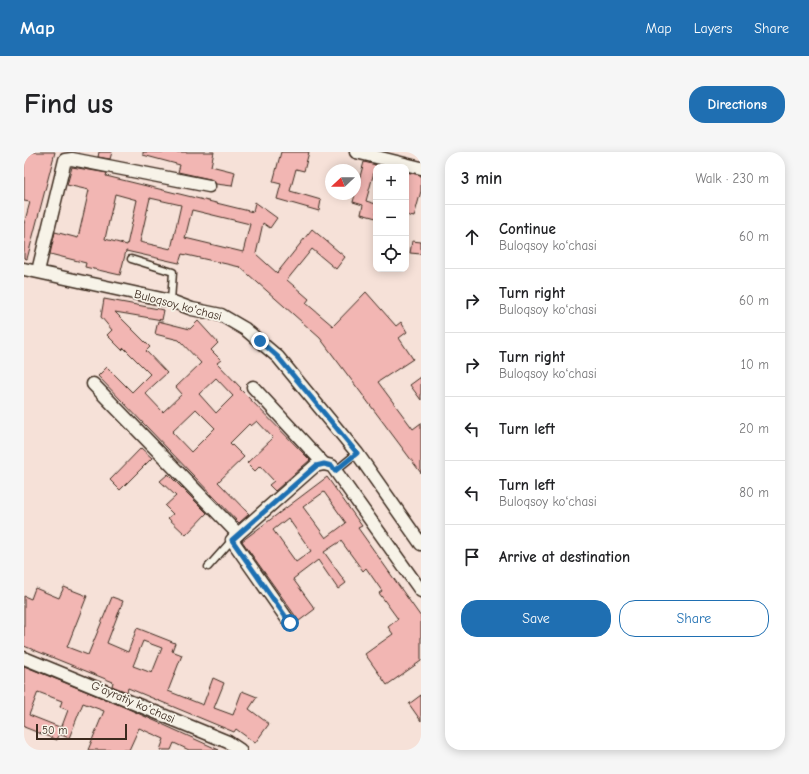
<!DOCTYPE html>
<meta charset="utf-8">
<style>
:root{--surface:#fff;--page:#f6f6f6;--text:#202124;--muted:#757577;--line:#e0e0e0;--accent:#1f6fb2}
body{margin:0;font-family:"Comic Neue",sans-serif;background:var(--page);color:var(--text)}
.controls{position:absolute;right:12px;top:12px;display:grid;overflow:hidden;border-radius:8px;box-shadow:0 2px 10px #0003}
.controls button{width:36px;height:36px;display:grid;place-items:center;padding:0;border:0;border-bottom:1px solid var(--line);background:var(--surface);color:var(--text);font:20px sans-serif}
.compass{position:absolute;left:301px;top:12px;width:36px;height:36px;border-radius:50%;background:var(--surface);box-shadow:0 2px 10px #0003;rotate:248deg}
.scale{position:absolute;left:12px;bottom:10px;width:91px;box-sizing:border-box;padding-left:4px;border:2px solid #3b2a1e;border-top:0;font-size:11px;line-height:14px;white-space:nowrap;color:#3b2a1e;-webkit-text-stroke:3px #f7f3e8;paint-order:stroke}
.stop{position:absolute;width:12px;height:12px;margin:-9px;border:3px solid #1f6fb2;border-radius:50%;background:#fff}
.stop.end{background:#1f6fb2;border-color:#fff;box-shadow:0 1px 4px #0008}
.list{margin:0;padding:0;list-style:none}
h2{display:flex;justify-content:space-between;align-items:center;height:52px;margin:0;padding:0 16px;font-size:17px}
h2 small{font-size:13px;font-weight:400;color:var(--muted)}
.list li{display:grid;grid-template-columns:26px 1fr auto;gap:12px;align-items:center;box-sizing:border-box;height:64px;padding:0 16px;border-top:1px solid var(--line)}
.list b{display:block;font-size:15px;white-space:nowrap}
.list p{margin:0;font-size:13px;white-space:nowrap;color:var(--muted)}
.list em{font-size:13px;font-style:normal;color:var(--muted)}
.actions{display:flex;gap:8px;padding:12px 16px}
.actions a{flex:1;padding:9px 0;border:1px solid var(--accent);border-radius:16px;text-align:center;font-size:14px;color:var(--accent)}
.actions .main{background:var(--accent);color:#fff}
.icon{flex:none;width:22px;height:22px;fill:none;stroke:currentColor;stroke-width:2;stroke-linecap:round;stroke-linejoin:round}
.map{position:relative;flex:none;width:397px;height:598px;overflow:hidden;border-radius:16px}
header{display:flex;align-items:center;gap:24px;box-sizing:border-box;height:56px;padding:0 20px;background:var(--accent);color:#fff}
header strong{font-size:19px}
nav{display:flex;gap:22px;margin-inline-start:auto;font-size:14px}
.intro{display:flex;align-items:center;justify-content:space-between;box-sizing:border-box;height:96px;padding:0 24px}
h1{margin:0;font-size:28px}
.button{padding:10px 18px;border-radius:16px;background:var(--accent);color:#fff;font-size:14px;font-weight:700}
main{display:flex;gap:24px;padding:0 24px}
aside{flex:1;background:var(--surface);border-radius:16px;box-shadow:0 2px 10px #0003}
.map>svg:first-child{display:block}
.building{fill:#f2b6b3;stroke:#3b2a1e;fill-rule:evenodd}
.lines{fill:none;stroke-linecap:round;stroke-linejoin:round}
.service-casing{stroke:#3b2a1e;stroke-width:9}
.minor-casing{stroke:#3b2a1e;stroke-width:15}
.service{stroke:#f7f3e8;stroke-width:6}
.minor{stroke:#f7f3e8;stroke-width:12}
.route{stroke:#1f6fb2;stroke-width:5}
.labels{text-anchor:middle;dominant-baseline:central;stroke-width:3.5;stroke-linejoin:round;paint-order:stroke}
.street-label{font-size:12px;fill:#3b2a1e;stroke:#f7f3e8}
</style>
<header>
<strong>Map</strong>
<nav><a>Map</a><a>Layers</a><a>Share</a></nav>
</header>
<div class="intro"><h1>Find us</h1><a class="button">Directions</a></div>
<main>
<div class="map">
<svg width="397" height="598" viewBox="0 0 397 598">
<rect width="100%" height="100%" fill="#f6e1d8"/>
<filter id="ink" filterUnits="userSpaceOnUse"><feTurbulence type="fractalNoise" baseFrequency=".025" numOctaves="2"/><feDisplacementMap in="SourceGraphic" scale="8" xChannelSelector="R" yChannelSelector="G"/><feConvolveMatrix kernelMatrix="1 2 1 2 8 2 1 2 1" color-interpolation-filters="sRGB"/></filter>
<g filter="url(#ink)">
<g class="building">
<polygon points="0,0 31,0 3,107 0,106 0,72 6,50 0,49"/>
<polygon points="75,0 88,0 86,7 74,5"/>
<polygon points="119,0 190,0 187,14 211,20 208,34 192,32 186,27 154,20 156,13 119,3"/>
<polygon points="257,0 285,0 280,19 272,17 266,39 297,48 295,59 253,47 257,32 249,30"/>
<polygon points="340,10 352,13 342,49 352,52 352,66 337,62 339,53 329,50"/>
<path d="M48,15L83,21L82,24L229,60L231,50L253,66L246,76L239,71L232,102L253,121L288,77L321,105L312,117L288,97L263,128L285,147L282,151L309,174L342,140L372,174L377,170L383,180L375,186L389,207L354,230L389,277L397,271V321L296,186L216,115L158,102L155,111L102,99L96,123L61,115L62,111L26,102L31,80L54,86L65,38L43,33ZM91,42L113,48L103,93L81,87ZM126,46L157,53L147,97L116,90ZM168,58L226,72L219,100L161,86Z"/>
<polygon points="382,20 397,23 397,39 390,65 382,63"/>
<polygon points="388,89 397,90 397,102 386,101"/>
<path d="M80,147L140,158L138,168L91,160L126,195L122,199L143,221L121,241L139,260L158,242L152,235L177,211L155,188L131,182L134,169L166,177L174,169L194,191L187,198L197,208L193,211L217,236L216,237L286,308L251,339L245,333L250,329L236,314L231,319L223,311L249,286L233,269L227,274L225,272L206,291L220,305L194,330L225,362L215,371L74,224L83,215L108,240L126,222L100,196L98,198L83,183L88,178L77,165ZM192,226L209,244L192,261L175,242ZM172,257L191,276L167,300L148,280Z"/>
<polygon points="397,225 397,248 386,233"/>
<polygon points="117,296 128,306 96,338 86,328"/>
<polygon points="144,322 183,361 162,383 144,366 149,362 141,354 152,344 136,329"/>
<path d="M303,325L338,374L334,376L397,465V509L363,533L341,502L369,482L364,475L374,467L355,441L358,439L342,416L339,419L317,389L300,400L322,431L314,437L294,408L269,427L291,457L275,469L218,389ZM300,340L322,371L302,386L279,355ZM264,366L287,399L272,410L249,378Z"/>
<path d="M40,435L63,444L43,495L64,503L88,445L99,449L83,491L104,500L113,476L151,491L148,499L158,503L144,539L179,553L189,526L200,531L190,556L209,563L218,539L233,545L225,557L245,572L231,591L212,577L210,580L104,536L103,540L88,534L89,530L0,494V444L7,447L11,436L35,446ZM119,489L138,496L128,521L109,514Z"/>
<polygon points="0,514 98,554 195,598 165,598 150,591 147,598 136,598 140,587 115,576 105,598 64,598 80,559 59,551 45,586 35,582 44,558 36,555 38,549 14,540 5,563 38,576 33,588 0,575"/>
<polygon points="397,543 397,569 385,552"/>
</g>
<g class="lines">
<g class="service-casing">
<g id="service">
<polyline points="107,107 149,120 147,149"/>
<polyline points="311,319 333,301"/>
<polyline points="184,415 208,388"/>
</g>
</g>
<g class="minor-casing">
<g id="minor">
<polyline points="332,0 397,16"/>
<polyline points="0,117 147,149 168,157 197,163 221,177 254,205 333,301 397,392"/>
<polyline points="14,119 41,8 48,7 185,34"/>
<polyline points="69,232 214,382 291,314 300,312 308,314 397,439"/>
<polyline points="229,235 300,312"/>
<polyline points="214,382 208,388 266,471"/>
<polyline points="0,506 204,590 216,598"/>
</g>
</g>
<use href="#service" class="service"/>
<use href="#minor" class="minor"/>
</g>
</g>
<g class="lines" filter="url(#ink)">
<polyline class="route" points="236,189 254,205 333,301 311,319 308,314 300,312 292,314 208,388 266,471"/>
</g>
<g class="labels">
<g class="street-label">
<text transform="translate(154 153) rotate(15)">Buloqsoy koʻchasi</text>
<text transform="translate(109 550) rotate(23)">Gʻayratiy koʻchasi</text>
</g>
</g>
</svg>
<div class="controls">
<button>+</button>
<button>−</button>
<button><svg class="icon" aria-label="locate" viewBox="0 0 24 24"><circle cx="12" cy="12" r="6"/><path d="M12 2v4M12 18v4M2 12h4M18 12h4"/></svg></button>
</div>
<svg class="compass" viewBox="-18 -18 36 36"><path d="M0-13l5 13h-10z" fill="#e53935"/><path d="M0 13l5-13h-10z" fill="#757577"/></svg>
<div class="scale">50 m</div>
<div class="stop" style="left:266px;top:471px"></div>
<div class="stop end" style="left:236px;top:189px"></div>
</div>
<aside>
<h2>3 min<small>Walk · 230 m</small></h2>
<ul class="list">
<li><svg class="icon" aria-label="ahead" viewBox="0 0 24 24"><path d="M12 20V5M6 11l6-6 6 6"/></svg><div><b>Continue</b><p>Buloqsoy koʻchasi</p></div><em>60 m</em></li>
<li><svg class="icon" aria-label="right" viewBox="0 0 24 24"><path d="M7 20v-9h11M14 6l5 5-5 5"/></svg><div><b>Turn right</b><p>Buloqsoy koʻchasi</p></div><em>60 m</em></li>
<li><svg class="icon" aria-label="right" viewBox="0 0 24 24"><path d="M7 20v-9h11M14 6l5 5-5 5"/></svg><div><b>Turn right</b><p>Buloqsoy koʻchasi</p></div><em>10 m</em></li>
<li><svg class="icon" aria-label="left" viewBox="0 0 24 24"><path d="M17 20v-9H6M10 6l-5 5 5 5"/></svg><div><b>Turn left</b></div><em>20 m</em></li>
<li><svg class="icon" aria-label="left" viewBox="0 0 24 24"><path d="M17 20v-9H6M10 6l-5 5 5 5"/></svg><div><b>Turn left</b><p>Buloqsoy koʻchasi</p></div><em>80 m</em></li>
<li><svg class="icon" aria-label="arrive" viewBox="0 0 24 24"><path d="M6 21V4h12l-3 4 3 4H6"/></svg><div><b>Arrive at destination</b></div></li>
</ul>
<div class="actions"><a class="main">Save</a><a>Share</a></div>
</aside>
</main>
